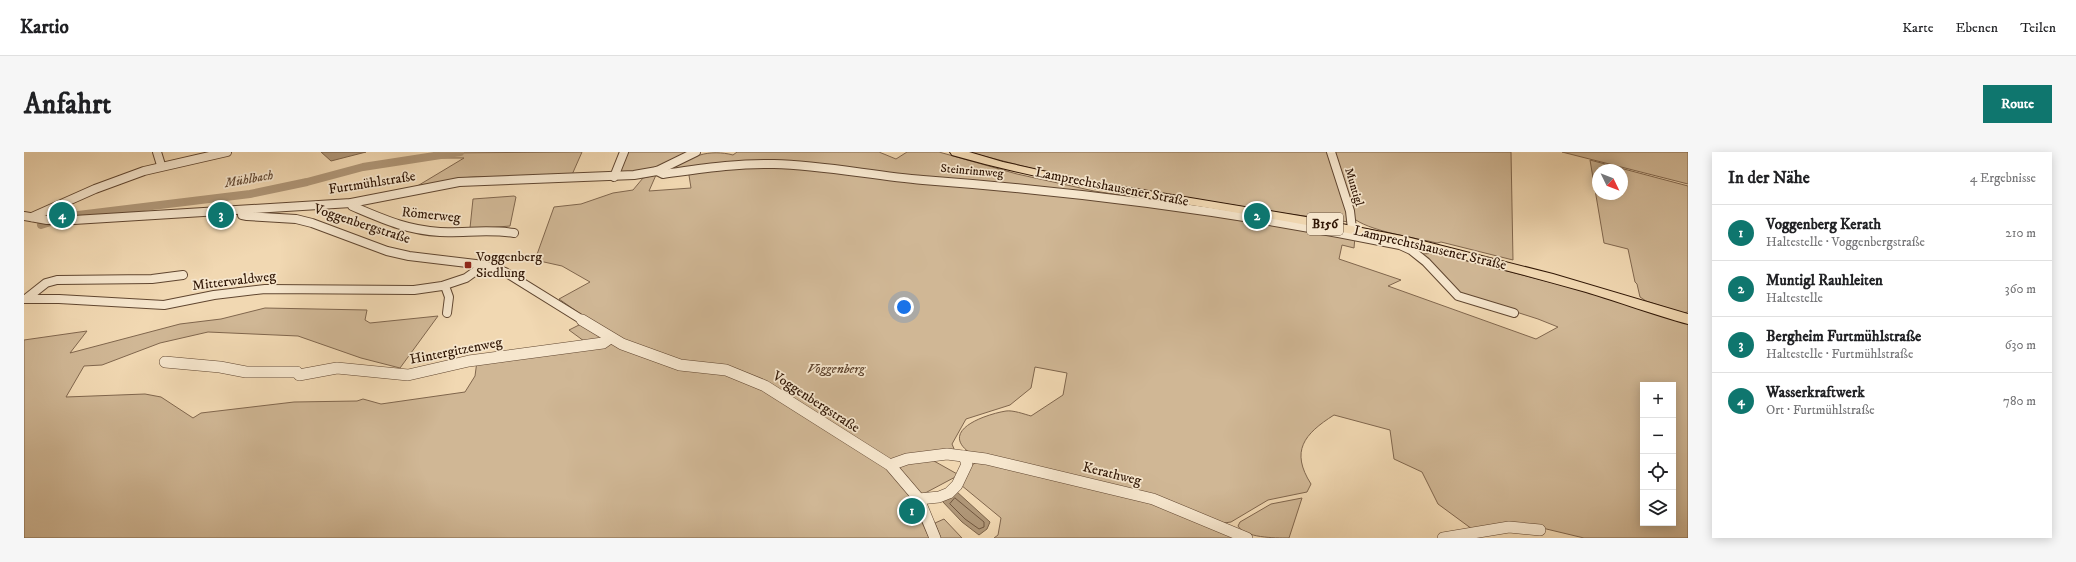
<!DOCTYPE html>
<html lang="de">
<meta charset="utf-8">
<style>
:root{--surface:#fff;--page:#f6f6f6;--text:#202124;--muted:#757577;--line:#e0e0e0;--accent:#0f766e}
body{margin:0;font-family:"IM FELL DW Pica",serif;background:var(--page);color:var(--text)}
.controls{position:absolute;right:12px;bottom:12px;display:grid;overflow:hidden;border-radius:0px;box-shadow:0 2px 10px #0003}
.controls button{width:36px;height:36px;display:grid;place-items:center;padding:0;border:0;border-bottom:1px solid var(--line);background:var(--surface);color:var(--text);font:20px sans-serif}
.compass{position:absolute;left:1568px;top:12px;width:36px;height:36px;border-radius:50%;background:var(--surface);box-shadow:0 2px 10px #0003;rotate:133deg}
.you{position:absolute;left:880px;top:155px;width:14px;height:14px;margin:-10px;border:3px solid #fff;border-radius:50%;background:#1a73e8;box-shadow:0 0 0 6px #1a73e833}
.badge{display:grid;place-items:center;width:26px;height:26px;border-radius:50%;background:var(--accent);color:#fff;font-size:13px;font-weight:700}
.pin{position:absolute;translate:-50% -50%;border:2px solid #fff;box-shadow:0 1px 4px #0006}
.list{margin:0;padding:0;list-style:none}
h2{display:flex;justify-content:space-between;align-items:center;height:52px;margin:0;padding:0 16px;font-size:17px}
h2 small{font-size:13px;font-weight:400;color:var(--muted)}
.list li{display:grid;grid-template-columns:26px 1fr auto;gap:12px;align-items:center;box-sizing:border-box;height:56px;padding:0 16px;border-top:1px solid var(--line)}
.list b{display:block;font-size:15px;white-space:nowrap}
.list p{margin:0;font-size:13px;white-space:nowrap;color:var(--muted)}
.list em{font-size:13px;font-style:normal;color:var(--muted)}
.icon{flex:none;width:22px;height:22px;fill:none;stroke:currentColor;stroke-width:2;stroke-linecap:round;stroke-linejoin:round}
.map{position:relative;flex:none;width:1664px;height:386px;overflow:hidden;border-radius:0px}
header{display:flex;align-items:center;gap:24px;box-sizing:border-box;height:56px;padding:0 20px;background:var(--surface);border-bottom:1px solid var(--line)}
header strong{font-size:19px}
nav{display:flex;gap:22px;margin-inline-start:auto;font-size:14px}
.intro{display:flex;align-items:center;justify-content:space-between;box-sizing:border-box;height:96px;padding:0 24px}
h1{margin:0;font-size:28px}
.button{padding:10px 18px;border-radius:0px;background:var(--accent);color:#fff;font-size:14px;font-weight:700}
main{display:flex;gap:24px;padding:0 24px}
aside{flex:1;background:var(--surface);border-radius:0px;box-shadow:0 2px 10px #0003}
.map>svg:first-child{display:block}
.green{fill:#d0b795;stroke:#80664d;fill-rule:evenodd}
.water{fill:#af9677;stroke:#7c6349}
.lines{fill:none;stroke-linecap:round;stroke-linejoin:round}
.shore{stroke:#70563e;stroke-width:1}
.canal{stroke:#af9677;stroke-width:8}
.street-far1-casing{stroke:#604630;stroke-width:10}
.street-casing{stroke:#604630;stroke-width:12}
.primary-casing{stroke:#301605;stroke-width:2}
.street-far1{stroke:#f6e6cd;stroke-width:8}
.street{stroke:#f6e6cd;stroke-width:11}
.primary{fill:#f1d8b2;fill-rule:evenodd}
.poi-dot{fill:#8f2418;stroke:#f6e6cd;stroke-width:1.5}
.labels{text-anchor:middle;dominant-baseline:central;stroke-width:3.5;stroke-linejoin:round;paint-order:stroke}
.far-street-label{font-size:12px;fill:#301605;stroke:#f6e6cd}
.far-water-label{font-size:13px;font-style:italic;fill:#634933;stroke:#f6e6cd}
.shield{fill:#f6e6cd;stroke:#6b5441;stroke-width:1}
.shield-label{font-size:13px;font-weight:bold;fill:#301605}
.street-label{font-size:14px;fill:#301605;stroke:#f6e6cd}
.poi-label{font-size:14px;fill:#301605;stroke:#f6e6cd;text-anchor:start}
.park-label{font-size:14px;font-style:italic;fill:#604630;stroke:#f6e6cd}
</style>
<header>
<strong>Kartio</strong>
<nav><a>Karte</a><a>Ebenen</a><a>Teilen</a></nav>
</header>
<div class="intro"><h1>Anfahrt</h1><a class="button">Route</a></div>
<main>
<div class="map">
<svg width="1664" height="386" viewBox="0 0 1664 386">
<rect width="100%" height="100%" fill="#f1d8b2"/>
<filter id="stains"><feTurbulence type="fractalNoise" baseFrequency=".005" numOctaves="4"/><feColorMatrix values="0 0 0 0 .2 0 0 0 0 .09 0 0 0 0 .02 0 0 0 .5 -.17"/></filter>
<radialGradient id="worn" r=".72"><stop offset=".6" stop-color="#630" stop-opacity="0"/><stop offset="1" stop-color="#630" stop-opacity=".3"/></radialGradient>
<g class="green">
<polygon points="558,0 547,25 451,25 435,26 390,36 440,6 412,6 408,5 409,1"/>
<path d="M602,0H666L676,3C686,0 698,0 709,3L713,0H855L872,7L883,0H915L993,22L1070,39L1148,51L1331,85L1330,96L1318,93L1315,107L1377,128L1364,134L1512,187L1534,175L1514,167L1433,141L1422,125L1400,106L1398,102L1413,101L1557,138L1664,169V386H1560L1514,375L1448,377L1414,352L1398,320L1370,307L1366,278L1310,263C1280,282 1266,299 1287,332L1283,340L1244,348L1207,370L1200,371L946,301C914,278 963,262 982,259C989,258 1000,262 1007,264L1039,243L1043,221L1011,215L1007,236L986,253L942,267L928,292L933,304L910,309L935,323L888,348L905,386H0V188L63,179L46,201L156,172L197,167L241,156L343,158L341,168L346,171L414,164L376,216L337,206L274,184L184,180L136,191L78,213L60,214L42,245L121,242L137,245L169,266L177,261L270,250L333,249L339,247L357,252L441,240L451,224L453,209L564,192L545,178L565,168L535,147L566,130L538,114L511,108L530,55L557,52L589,41L609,38L619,26L632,23L625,39L667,36L664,17L593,23ZM1619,233H1649V371H1619Z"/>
<polygon points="944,0 1306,0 1325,70 1258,61 1086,33 1014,18"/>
<path d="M1309,0H1487L1489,108L1417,90L1413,91C1392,86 1343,79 1328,65Z"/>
<polygon points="1538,0 1664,0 1664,32"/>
<path d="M1566,8L1664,34V160L1659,161L1622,149L1616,145L1613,132L1611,130L1604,97L1580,91ZM1574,18H1598V42H1574Z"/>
<polygon points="490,44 492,45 486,74 462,76 446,76 449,47"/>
<polygon points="953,310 1114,345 1215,386 970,386 974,383 977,366 937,333 948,313"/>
<path d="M1278,346L1265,386C1250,386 1221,386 1214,374L1216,370L1247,352Z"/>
<polygon points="920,367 938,386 917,386 911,371"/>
</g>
<g class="water">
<polygon points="297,0 342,0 307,9"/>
<polygon points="932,339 966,370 963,377 955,383 938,370 918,349"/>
</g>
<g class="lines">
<polygon class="shore" points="931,346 960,370 960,375 955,377 941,367 926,352"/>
<polyline class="canal" points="17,73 46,64 226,42 283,30 339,15 436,0"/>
<g class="street-far1-casing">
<g id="street-far1">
<polyline points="133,0 137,13"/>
<polyline points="1307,0 1326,59 1328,77"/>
<path d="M633,19L639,22C676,17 713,11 750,12C800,13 849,24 899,28C1059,40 1218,61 1376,93L1387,98L1402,110L1434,144L1490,161"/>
<polyline points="590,25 600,0"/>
<path d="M327,51L328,54C359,67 382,78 416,80C441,81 465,77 490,81"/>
<polyline points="218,58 218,63 223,64 272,67 288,71 363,99 385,104 460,113 481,120 560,169"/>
<polyline points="0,64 23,68 50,68 327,51 435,30 610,23 633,19 672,0"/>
<polyline points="8,65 71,37 120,19 203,0"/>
<polyline points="421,134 425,145 423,161"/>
<polyline points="3,146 22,131 33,128 128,127 159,123"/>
<polyline points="0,147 35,147 140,153 190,143 241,137 390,138 418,134 442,126 460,113"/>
</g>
</g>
<g class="street-casing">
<g id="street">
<polyline points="558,168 598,192 656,213 702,218 741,234 866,313 895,347 911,386"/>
<polyline points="141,210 196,215 222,220 273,220 275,223 313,216 384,223 445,209 579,191 586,186"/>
<polyline points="866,313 883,307 923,302 962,307 1129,347 1223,386"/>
<polyline points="895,347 915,345 925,341 933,333 943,312 940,304"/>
<polyline points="1419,386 1485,375 1516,378"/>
</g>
</g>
<g class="primary-casing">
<path id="primary" d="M926,0H945L979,10L1064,29L1288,66L1383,85L1529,122L1664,162V172C1630,163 1596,150 1562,140C1488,119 1413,100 1338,84C1200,55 1064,42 928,3Z"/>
</g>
<use href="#street-far1" class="street-far1"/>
<use href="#street" class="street"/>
<use href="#primary" class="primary"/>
</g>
<rect class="poi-dot" x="440" y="109" width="8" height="8" rx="2"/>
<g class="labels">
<g class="far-street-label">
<text transform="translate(948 19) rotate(5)">Steinrinnweg</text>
<text transform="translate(1330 35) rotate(73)">Muntigl</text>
</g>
<g class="far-water-label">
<text transform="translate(225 27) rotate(-10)">Mühlbach</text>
</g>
<rect class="shield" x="1283" y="61" width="36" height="22" rx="3"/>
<g class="shield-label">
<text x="1301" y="72">B156</text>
</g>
<g class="street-label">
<text transform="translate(348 31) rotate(-9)">Furtmühlstraße</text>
<text transform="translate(1088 35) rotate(11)">Lamprechtshausener Straße</text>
<text transform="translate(407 63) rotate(6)">Römerweg</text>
<text transform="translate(338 72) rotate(18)">Voggenbergstraße</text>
<text transform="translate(1406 96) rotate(13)">Lamprechtshausener Straße</text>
<text transform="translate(210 129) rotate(-7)">Mitterwaldweg</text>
<text transform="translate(432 199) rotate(-11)">Hintergitzenweg</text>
<text transform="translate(792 250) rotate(33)">Voggenbergstraße</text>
<text transform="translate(1088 322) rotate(14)">Kerathweg</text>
</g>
<g class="poi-label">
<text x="452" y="105">Voggenberg<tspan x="452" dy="16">Siedlung</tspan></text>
</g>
<g class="park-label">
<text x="812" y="217">Voggenberg</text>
</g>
</g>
<rect width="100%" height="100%" filter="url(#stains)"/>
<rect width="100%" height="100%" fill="url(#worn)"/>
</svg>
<div class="controls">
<button>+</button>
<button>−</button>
<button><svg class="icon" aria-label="locate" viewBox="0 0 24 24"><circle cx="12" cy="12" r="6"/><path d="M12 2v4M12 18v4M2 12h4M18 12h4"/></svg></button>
<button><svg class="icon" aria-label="layers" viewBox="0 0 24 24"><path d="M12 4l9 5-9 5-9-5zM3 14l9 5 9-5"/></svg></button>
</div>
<svg class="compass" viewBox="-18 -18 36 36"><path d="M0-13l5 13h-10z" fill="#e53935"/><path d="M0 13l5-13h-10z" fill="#757577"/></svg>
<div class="you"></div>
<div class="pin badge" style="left:888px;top:359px">1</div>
<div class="pin badge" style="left:1233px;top:64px">2</div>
<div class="pin badge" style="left:197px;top:63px">3</div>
<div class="pin badge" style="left:38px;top:63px">4</div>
</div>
<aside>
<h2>In der Nähe<small>4 Ergebnisse</small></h2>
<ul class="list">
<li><span class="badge">1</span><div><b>Voggenberg Kerath</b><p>Haltestelle · Voggenbergstraße</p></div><em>210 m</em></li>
<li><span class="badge">2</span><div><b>Muntigl Rauhleiten</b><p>Haltestelle</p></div><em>360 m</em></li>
<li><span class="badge">3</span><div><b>Bergheim Furtmühlstraße</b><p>Haltestelle · Furtmühlstraße</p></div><em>630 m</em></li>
<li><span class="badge">4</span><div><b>Wasserkraftwerk</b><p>Ort · Furtmühlstraße</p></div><em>780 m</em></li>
</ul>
</aside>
</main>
